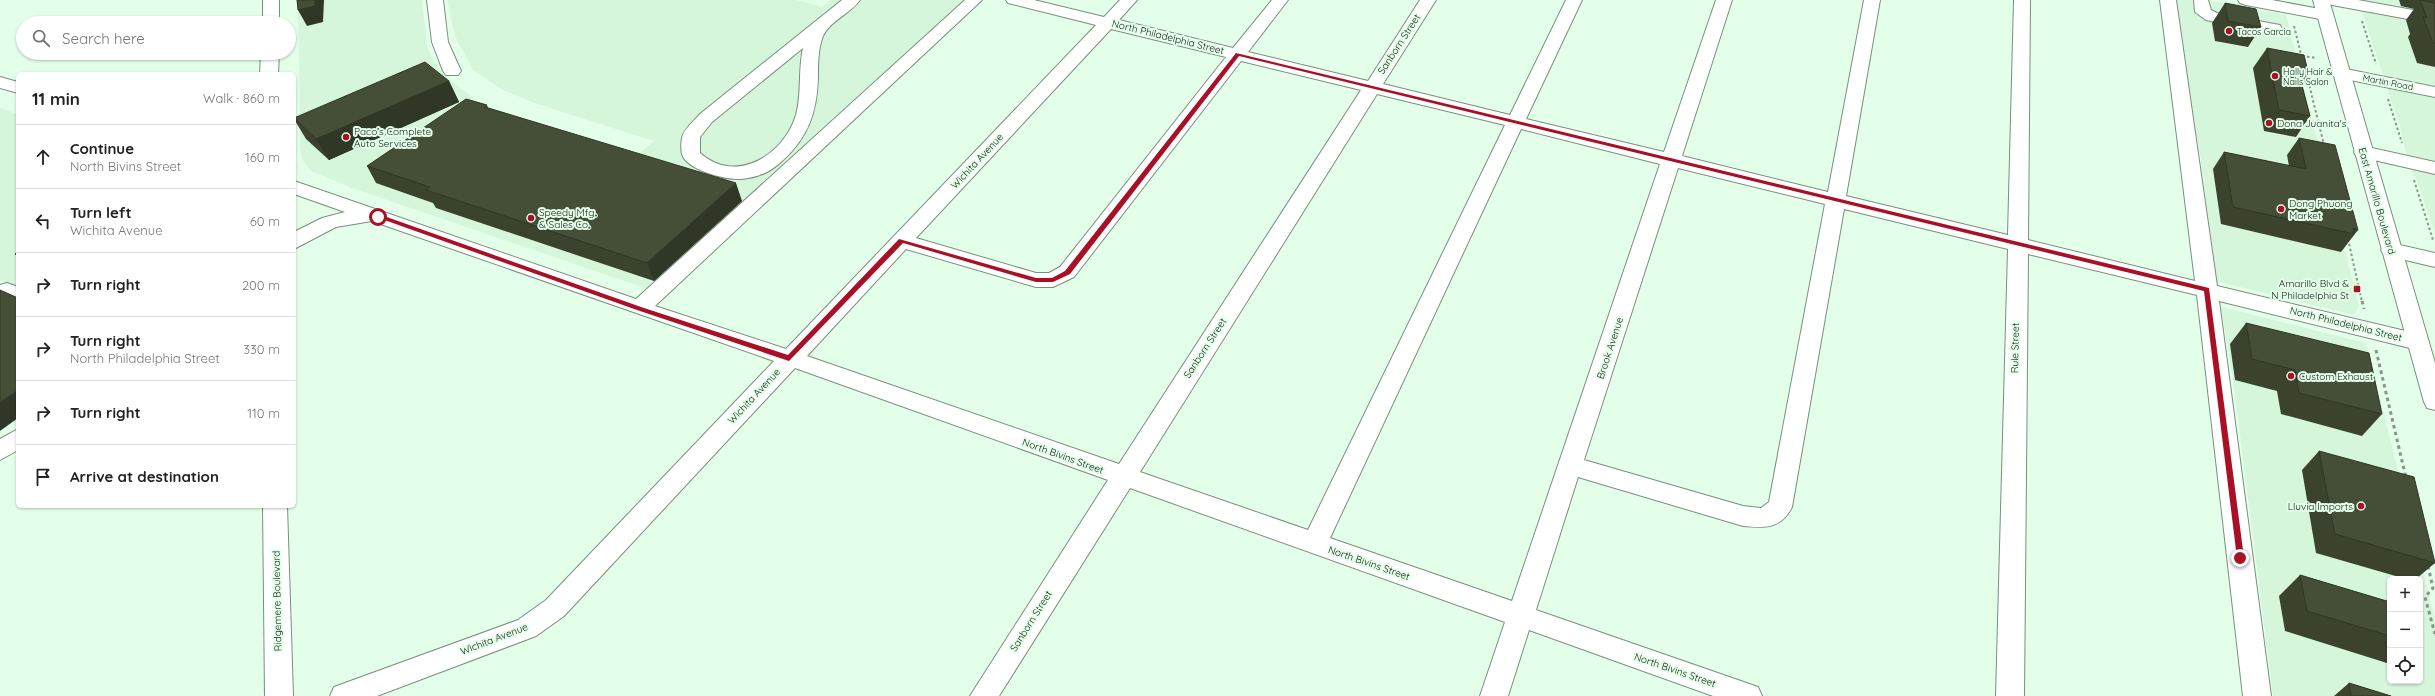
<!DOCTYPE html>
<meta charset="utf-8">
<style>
:root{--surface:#fff;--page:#f2f2f2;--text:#222;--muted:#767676;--line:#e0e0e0}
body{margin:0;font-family:Quicksand,sans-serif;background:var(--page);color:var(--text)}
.controls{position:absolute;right:12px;bottom:12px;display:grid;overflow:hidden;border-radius:6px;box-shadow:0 1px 3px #0004}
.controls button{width:36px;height:36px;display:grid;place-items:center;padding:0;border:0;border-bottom:1px solid var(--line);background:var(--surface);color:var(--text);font:20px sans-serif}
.stop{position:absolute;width:12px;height:12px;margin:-9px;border:3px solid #a71025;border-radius:50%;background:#fff}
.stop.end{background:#a71025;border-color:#fff;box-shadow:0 1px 4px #0008}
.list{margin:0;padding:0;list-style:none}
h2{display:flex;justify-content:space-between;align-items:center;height:52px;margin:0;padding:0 16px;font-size:17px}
h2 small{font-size:13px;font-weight:400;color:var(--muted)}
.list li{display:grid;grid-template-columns:26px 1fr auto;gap:12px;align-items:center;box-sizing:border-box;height:64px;padding:0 16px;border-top:1px solid var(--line)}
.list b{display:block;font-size:15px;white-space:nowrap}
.list p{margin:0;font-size:13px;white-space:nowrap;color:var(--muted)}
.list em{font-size:13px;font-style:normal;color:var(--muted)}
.icon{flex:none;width:22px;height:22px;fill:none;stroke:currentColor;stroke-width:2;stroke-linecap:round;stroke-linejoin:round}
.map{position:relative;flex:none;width:2435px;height:696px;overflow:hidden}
.search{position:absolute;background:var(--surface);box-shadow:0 1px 3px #0004;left:16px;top:16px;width:280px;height:44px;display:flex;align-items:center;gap:10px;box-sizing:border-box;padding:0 14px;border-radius:22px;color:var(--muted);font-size:15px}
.panel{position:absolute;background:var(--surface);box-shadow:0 1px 3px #0004;left:16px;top:72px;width:280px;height:436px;border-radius:6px}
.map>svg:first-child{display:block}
.built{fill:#d5f6da;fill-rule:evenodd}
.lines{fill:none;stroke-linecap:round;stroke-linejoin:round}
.minor-casing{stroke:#78907c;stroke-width:2}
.major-casing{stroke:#78907c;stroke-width:2}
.highway-casing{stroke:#78907c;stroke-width:2}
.path-far1{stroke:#859888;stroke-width:2;stroke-dasharray:2.5 2.5;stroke-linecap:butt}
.path{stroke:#859888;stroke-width:3;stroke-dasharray:3.5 3.5;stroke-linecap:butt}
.minor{fill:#fff;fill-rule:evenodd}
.major{fill:#fff;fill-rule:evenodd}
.highway{fill:#fff;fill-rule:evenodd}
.wall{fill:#3b432e}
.shaded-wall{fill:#303726}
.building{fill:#454e36;stroke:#303726}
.route{fill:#a71025}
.poi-dot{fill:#a71025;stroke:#e4ffe9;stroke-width:1.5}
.labels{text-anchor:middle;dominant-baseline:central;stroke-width:4;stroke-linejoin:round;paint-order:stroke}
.far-poi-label{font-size:9px;fill:#131d15;stroke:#e4ffe9;text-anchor:start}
.far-street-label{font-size:9px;fill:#131d15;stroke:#e4ffe9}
.street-label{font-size:10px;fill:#131d15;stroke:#e4ffe9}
.poi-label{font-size:10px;fill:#131d15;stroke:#e4ffe9;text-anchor:start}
</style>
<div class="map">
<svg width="2435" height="696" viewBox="0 0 2435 696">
<rect width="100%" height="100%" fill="#e4ffe9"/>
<g class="built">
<polygon points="298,0 422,0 427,47 434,63 450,80 476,100 490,108 636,156 654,141 537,104 503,90 473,70 455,36 447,0 796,0 822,7 830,0 967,0 648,289 349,187 310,170 302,159 300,147"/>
<polygon points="2176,0 2206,0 2286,15 2359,306 2354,315 2215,281 2202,166 2186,74"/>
<polygon points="2358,0 2435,0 2435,234 2417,181 2408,162 2400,127"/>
<polygon points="0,108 18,114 18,287 0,280"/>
<path d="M2221,307L2366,343L2435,619V696H2273L2233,380ZM2390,579H2420V681H2390Z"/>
</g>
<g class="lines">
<g class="minor-casing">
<g id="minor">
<polygon points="427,0 443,0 448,42 461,71 458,75 446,75 443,71 432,42"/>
<path d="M842,0H860C850,14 831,20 823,36C818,49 818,64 818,78C817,112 808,138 782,161C771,172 756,178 741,179C726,180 686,170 682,154C681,150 681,142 682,138C683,130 694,121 700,114ZM803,48C798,70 802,93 796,115C784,155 736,185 700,153V137L712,122Z"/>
<path d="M965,0H982L655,306L786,349L1096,25L1008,3L1006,0H1034L1104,17L1120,0H1137L1119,20L1233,48L1272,0H1288L1248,52L1368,81L1420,0H1436L1383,84L1510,115L1566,0H1582L1526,119L1664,152L1716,0H1732L1682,156L1828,192L1864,0H1880L1846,196L2008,235L2014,0H2030L2028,240L2195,281L2160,0H2176L2217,286L2418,334L2426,337L2429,342L2426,347L2418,350L2219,301L2271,696H2243L2197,295L2028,254L2024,696H1996L2008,249L1844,209L1792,507C1781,529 1765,528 1743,526L1578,477L1536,610L1758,687L1762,696H1713L1529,630L1508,696H1480L1505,622L1130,488L999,696H970L1108,480L795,368L564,616L536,636L377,696H330L334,687L518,620L546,600L774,361L372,221L336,227L294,249V232L322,218L345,212L294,194V181L636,299ZM1111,29L1226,57L1060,267L1049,273H1036L916,238ZM1241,61L1361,90L1119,464L807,356L906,249L1036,287H1053L1074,277ZM1377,94L1505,125L1308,530L1140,472ZM1521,129L1660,164L1512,601L1330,538ZM1678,168L1825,204L1769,502L1761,508L1743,506L1584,460Z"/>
<polygon points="2194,0 2208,0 2211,10 2217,13 2274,24 2280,25 2282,29 2280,33 2274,34 2206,20 2195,12"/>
<polygon points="2238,0 2272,0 2325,10 2331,12 2333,15 2331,18 2325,20 2246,5 2240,3"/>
<polygon points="2324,0 2358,0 2435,14 2435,24 2332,5 2326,3"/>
<polygon points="2341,68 2435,87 2435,97 2335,77 2332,73 2335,69"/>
<polygon points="0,77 18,82 18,93 0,88"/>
<polygon points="2363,146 2435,162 2435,174 2356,156 2354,152 2356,148"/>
<polygon points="2391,243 2435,253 2435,267 2384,255 2381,250 2384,245"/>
<polygon points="7,283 18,287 18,302 0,295 0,285"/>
<polygon points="18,429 18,450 0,460 0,439"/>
</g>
</g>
<g class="major-casing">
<g id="major">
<rect x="263" y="0" width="16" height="23"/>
<polygon points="261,53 279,53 278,74 260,74"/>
<polygon points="263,506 287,506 293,696 265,696"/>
</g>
</g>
<g class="highway-casing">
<polygon id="highway" points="2313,0 2329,0 2435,363 2435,410 2427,408 2424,402"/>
</g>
<g class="path-far1">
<polyline points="2362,21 2376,64"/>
<polyline points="2294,26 2302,58"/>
<polyline points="2302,56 2317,58"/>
<polyline points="2307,76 2324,145"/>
<polyline points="2308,78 2324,81"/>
<polyline points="2388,99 2402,143"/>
<polyline points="2414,180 2433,240"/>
<polyline points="2348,239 2362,302"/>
</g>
<g class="path">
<polyline points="2362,301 2364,309"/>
<polyline points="2376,350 2406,478"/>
<polyline points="2428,566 2433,588 2425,597 2435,634"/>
</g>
<use href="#minor" class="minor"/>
<use href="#major" class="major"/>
<use href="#highway" class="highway"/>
</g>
<g class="wall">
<polygon points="2399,0 2435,0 2435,67 2417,63 2408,37 2410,34 2406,20 2414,9 2401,6"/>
<polygon points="2225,3 2261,27 2248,47 2215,41 2212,23"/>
<polygon points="2267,48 2309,76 2302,86 2310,116 2296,137 2264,131 2253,68"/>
<polygon points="449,81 459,102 329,160 306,139 294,119"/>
<polygon points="487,105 488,108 742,201 654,281 436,208 433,203 376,183 367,166"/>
<polygon points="2299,138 2358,230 2341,252 2221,224 2213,169 2224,152 2289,166 2287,155"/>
<polygon points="2246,323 2382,414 2362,436 2281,414 2277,391 2235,380 2230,344"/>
<polygon points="2319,451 2435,563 2416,579 2406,579 2316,553 2302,470"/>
<polygon points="2300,575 2390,602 2390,664 2285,631 2279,596"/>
<polygon points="2349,683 2391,696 2334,696"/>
</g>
<g class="shaded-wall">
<polygon points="315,0 324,0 323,22 307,26 298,10"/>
<polygon points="449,81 459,102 329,160 316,139"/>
<polygon points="736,183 742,201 654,281 647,263"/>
<polygon points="18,390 18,418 0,431 0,402"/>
</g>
<g class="building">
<polygon points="297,0 315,0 315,6 298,10"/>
<polygon points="2420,0 2435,3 2435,43 2433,43 2423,17 2427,18"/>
<polygon points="2225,3 2256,9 2261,27 2228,21"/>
<polygon points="2267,48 2304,55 2309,76 2299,74 2310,116 2279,110"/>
<polygon points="425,62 449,81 316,139 294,118"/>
<polygon points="466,99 487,105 485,107 736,183 647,263 426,190 430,187 367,166"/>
<polygon points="2299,138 2335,145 2358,230 2353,228 2354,234 2233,207 2224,152 2306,169"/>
<polygon points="18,252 18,255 15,254"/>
<polygon points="0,290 18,298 18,390 0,402"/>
<polygon points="2246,323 2369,353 2382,414 2299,393 2295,370 2252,359"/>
<polygon points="2319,451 2414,477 2435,563 2335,534"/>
<polygon points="2300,575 2390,602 2390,636 2307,611"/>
<polygon points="2349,683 2391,696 2351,696"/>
</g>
<polygon class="route" points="1236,53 2209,288 2244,558 2240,561 2237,558 2204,291 1239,56 1070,274 1053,282 1036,282 903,243 789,361 637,310 376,217 381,215 641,307 788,355 899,239 1036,278 1052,278 1065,271"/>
<g class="poi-dot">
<circle cx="2229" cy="31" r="4"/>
<circle cx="2275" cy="76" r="4"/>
<circle cx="2269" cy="123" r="4"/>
<circle cx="346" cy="137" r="4"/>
<circle cx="2281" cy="209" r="4"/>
<circle cx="531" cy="218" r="4"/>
<rect x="2353" y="285" width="8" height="8" rx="2"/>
<circle cx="2291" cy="376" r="4"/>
<circle cx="2361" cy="506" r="4"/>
</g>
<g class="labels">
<g class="far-poi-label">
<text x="2237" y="31">Tacos Garcia</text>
<text x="2283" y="71">Hally Hair &amp;<tspan x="2283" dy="10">Nails Salon</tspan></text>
</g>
<g class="far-street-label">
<text transform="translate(2388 82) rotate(11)">Martin Road</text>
</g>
<g class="street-label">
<text transform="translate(1168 37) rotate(14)">North Philadelphia Street</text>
<text transform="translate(1399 44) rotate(-57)">Sanborn Street</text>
<text transform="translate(977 161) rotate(-47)">Wichita Avenue</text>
<text transform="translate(2377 201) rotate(74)">East Amarillo Boulevard</text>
<text transform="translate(2346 324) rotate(14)">North Philadelphia Street</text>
<text transform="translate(1205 348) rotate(-57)">Sanborn Street</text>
<text transform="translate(1610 348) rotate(-72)">Brook Avenue</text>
<text transform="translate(2015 348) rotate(-89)">Rule Street</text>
<text transform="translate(754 396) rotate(-47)">Wichita Avenue</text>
<text transform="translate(1063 456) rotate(20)">North Bivins Street</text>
<text transform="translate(1369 563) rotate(19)">North Bivins Street</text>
<text transform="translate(277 601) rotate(-91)">Ridgemere Boulevard</text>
<text transform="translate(1031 621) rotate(-58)">Sanborn Street</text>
<text transform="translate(494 639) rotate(-21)">Wichita Avenue</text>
<text transform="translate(1675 670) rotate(19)">North Bivins Street</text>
</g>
<g class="poi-label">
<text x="2277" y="123">Dona Juanita's</text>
<text x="354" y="131">Paco's Complete<tspan x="354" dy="12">Auto Services</tspan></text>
<text x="2289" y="203">Dong Phuong<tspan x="2289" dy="12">Market</tspan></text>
<text x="539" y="212">Speedy Mfg.<tspan x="539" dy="12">&amp; Sales Co.</tspan></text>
<text x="2349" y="283" text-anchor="end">Amarillo Blvd &amp;<tspan x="2349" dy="12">N Philadelphia St</tspan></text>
<text x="2299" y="376">Custom Exhaust</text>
<text x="2353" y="506" text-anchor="end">Lluvia Imports</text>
</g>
</g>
</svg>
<div class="controls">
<button>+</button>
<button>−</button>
<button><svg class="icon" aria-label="locate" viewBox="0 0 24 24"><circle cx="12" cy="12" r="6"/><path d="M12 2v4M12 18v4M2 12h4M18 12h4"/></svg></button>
</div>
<div class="stop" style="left:378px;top:217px"></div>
<div class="stop end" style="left:2240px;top:558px"></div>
<div class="search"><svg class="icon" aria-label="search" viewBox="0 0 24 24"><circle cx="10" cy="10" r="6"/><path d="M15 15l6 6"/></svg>Search here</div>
<section class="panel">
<h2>11 min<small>Walk · 860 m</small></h2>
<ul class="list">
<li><svg class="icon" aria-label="ahead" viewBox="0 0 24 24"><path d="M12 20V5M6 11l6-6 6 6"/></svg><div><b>Continue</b><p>North Bivins Street</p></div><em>160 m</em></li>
<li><svg class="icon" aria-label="left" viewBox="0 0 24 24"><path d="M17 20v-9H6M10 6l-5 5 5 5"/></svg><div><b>Turn left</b><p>Wichita Avenue</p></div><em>60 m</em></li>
<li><svg class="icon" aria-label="right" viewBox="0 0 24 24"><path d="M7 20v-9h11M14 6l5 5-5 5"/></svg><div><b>Turn right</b></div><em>200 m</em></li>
<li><svg class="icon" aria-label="right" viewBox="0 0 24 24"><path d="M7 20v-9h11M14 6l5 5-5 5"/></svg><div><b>Turn right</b><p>North Philadelphia Street</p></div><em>330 m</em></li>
<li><svg class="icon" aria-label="right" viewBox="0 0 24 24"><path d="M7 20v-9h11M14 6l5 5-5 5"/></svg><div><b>Turn right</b></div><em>110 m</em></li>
<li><svg class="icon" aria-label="arrive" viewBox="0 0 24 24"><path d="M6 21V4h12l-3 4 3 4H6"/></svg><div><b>Arrive at destination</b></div></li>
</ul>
</section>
</div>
